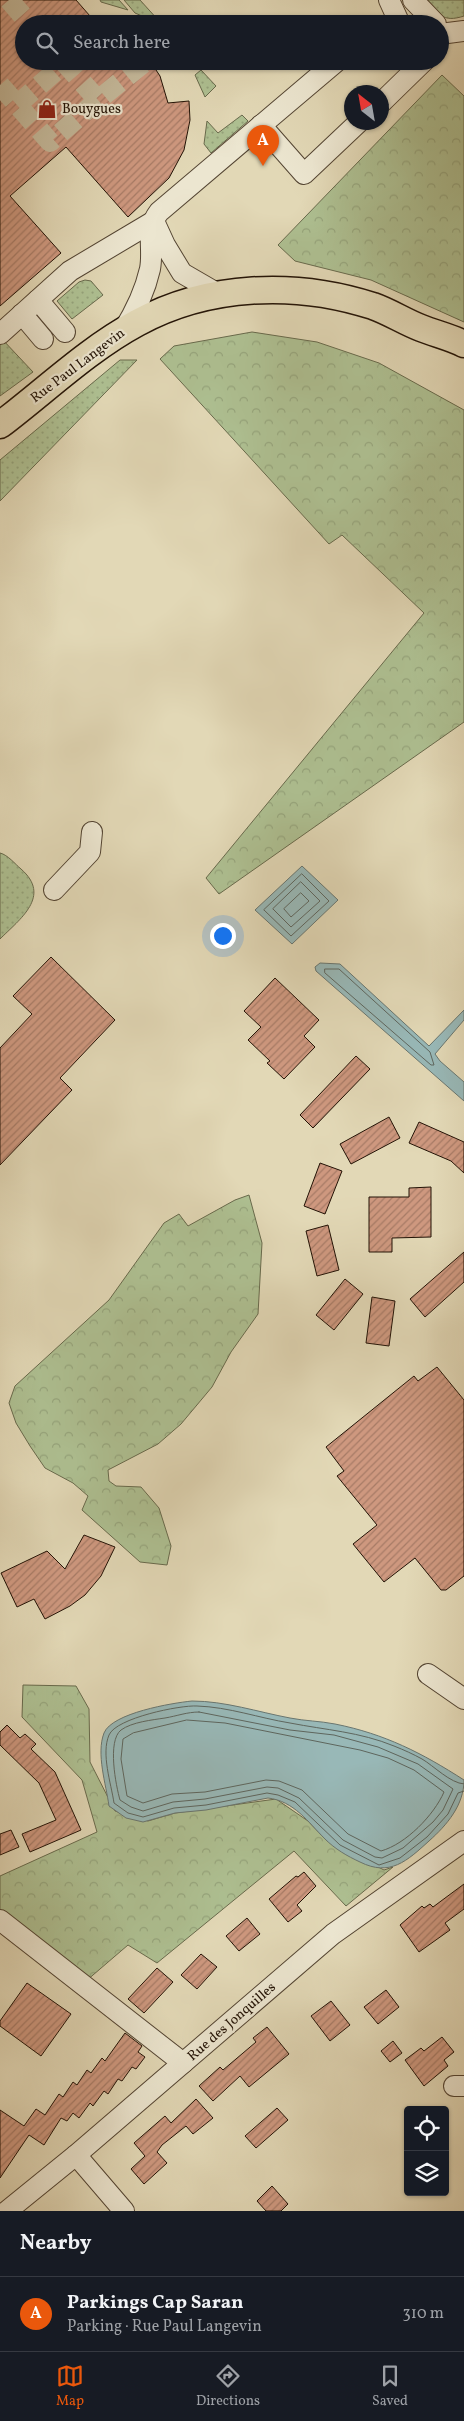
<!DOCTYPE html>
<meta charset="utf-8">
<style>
:root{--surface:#171b24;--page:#242831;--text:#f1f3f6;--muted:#9ea1a6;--line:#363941;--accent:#ea580c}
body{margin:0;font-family:Vollkorn,serif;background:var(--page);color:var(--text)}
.controls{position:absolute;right:15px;bottom:15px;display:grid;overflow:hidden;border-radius:5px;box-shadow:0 1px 4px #0004}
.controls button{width:45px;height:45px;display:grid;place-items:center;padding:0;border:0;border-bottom:1px solid var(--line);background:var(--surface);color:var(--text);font:25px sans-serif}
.compass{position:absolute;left:344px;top:85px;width:45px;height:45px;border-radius:50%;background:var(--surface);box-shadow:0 1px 4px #0004;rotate:329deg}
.you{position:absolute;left:222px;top:935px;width:18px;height:18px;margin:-12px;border:4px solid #fff;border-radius:50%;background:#1a73e8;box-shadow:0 0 0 8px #1a73e833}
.badge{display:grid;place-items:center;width:32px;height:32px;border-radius:50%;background:var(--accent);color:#fff;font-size:16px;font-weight:700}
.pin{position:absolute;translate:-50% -41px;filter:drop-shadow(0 1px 2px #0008)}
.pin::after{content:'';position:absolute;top:26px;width:18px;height:15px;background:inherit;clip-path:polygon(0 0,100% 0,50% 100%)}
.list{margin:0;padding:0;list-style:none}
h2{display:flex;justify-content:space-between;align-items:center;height:65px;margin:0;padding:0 20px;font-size:21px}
h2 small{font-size:16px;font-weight:400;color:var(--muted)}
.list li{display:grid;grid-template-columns:32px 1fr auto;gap:15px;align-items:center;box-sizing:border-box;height:75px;padding:0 20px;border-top:1px solid var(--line)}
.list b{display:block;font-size:19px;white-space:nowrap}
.list p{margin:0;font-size:16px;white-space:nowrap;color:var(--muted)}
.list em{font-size:16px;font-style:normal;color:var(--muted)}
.icon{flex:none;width:28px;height:28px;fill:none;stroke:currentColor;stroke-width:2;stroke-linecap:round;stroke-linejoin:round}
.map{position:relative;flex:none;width:464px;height:2211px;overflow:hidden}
.search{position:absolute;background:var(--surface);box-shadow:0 1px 4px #0004;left:15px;right:15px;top:15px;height:55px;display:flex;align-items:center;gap:12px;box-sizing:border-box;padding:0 18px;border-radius:28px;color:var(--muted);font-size:19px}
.sheet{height:140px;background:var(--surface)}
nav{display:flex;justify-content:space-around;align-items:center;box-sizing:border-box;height:70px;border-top:1px solid var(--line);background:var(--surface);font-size:14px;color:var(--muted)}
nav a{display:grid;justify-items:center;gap:2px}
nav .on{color:var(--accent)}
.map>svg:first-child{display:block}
.grass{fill:url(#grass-dots);stroke:#686a4c}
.forest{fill:url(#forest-crowns);stroke:#686a4c}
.water{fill:#98b8b7;stroke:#697670}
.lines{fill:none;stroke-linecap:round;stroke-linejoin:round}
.shore{stroke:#5e665e;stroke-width:1}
.building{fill:url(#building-hatch);stroke:#231306}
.minor-tunnel{stroke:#c5ba9c;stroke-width:20;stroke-dasharray:20 10;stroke-linecap:butt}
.minor-casing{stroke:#534432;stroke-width:22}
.major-casing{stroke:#231306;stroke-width:29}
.minor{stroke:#ece6d0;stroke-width:20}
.major{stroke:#e2d8b6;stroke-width:26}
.labels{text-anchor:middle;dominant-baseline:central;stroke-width:4.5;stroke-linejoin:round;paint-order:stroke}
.poi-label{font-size:14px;fill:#231306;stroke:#ece6d0;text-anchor:start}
.street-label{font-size:14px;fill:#231306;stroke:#ece6d0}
</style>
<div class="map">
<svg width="464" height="2211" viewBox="0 0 464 2211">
<defs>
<pattern id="grass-dots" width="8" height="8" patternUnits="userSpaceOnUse" patternTransform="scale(1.25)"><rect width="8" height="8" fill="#aec092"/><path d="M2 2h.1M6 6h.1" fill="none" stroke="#95a47c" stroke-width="1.8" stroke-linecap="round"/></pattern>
<pattern id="forest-crowns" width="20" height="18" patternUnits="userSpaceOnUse" patternTransform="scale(1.25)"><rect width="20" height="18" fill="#aec092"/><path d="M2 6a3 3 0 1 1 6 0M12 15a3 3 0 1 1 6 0" fill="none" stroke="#95a47c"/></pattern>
<pattern id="building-hatch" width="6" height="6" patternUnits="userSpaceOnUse" patternTransform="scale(1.25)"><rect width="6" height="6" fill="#ce987f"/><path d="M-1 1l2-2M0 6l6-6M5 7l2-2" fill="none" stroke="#a77b66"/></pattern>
</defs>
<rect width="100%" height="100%" fill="#e2d8b6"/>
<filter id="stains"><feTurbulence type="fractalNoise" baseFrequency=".004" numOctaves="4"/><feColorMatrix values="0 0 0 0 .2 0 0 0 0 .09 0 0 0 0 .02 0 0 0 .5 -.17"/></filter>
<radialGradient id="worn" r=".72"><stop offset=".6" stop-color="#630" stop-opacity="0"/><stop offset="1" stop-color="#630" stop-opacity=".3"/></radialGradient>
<g class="grass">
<polygon points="100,0 119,0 128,10 101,2"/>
<polygon points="124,0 140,0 159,21 158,23 135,13"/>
<path d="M424,0H464V16C443,23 438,14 424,0Z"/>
<polygon points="201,70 216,86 205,97 195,75"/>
<polygon points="242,115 248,121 211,153 204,144 207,121 218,133"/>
<polygon points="85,280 91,281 103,295 72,319 57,301 79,282"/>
<polygon points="2,339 33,372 0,396 0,341"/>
<polygon points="120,360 137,360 0,501 0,460"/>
<path d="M0,853C8,855 15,864 21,869C52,896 20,919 0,939Z"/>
</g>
<g class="forest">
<polygon points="442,75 464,96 464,322 371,280 295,261 278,245"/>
<polygon points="252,332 317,342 379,363 464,410 464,722 219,894 206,878 424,613 342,535 329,544 160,359 174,346"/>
<polygon points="249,1195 262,1243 258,1314 231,1352 212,1387 181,1424 158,1444 108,1470 109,1481 116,1486 141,1487 159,1508 171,1546 167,1565 140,1562 82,1510 88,1496 73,1483 45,1468 30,1446 16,1423 9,1403 15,1386 109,1300 164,1223 179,1214 188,1226 235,1200"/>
<polygon points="23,1685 76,1686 89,1709 90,1762 115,1811 148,1821 175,1813 276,1799 308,1821 326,1840 384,1870 393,1867 346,1906 294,1851 157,1963 128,1945 86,1981 46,1969 0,1929 0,1876 97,1832 82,1780 22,1717"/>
</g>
<g class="water">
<polygon points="302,866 338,900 292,944 255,910"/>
<polygon points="320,963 340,964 429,1046 464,1010 464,1020 435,1054 440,1061 464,1082 464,1101 316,971 315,967"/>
<path d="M192,1701C225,1701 258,1712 290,1718C305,1721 320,1721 335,1724C385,1734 422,1753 464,1780C464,1805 447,1825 429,1841C407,1861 390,1877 360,1862C347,1856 335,1849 325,1839C308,1822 294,1801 268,1798L206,1810L175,1813L143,1822L126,1818L109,1806C106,1784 96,1754 104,1733C112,1713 172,1703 192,1701Z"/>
</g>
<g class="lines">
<g class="shore">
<polygon points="302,874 329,901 291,936 264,910"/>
<polygon points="301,882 320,901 291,927 273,909"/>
<polygon points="301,893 309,901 291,917 284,909"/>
<polygon points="325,969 339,969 430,1052 434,1065 431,1065 325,973"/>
<path d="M199,1712L290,1730L334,1735L378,1747L418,1764L453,1789L443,1810L433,1822L403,1848L382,1858L375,1857L343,1840L299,1798L278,1788L267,1787L205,1799L173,1802L143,1811L131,1807L120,1800C116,1786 107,1741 121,1730C132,1722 152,1720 165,1718C177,1716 187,1712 199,1712Z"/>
<path d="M187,1720L225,1723L360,1750L388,1758L414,1770L444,1792C434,1815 406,1844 381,1851L348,1834L302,1790L279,1781L266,1780L205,1792L172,1794L143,1803L127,1796L121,1759L123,1739L133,1733Z"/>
<path d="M464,1784C450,1783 434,1766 422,1759C413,1754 404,1750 394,1746C360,1732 326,1730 290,1723C259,1718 229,1707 197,1706C180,1705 116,1718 109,1735C101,1754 111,1783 114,1803L128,1813L143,1817L174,1808L206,1805L267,1793L278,1795L295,1802L340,1845L379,1865L400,1858L427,1837L448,1814L458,1793L464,1791"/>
</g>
</g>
<g class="building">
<polygon points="0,0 76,0 97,24 24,24 24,61 150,61 160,76 168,103 189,101 190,120 184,150 169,178 128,217 66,147 10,196 61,253 0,306"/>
<polygon points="51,957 115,1020 60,1078 72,1090 0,1165 0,1048 32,1014 13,996"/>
<polygon points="275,978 319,1020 304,1036 315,1047 284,1079 267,1063 270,1061 248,1040 261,1027 244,1011"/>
<polygon points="356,1056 370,1069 313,1128 300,1115"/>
<polygon points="389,1117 400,1138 351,1164 340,1144"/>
<polygon points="419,1122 464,1142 464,1173 451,1161 409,1143"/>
<polygon points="320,1163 342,1171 325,1214 304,1206"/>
<polygon points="431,1187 431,1237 392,1238 392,1252 369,1252 369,1197 409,1197 409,1188"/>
<polygon points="328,1225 339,1270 317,1276 306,1231"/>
<polygon points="464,1252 464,1282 425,1317 410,1299"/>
<polygon points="345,1279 363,1294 334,1330 316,1315"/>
<polygon points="372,1297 395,1301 389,1346 366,1343"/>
<polygon points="437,1367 464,1400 464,1576 446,1590 441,1590 415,1558 384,1582 353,1544 377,1525 337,1476 344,1471 326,1447 414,1376 418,1381"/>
<polygon points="84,1535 115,1547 101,1576 85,1595 70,1606 45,1619 34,1599 17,1607 1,1573 47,1551 65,1569"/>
<polygon points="7,1725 20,1738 25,1734 36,1744 31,1749 55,1772 81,1830 30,1852 22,1834 56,1820 39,1783 0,1745 0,1732"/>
<polygon points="11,1830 19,1847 0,1855 0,1834"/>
<polygon points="304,1872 316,1886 297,1905 302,1911 288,1922 269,1899 296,1876 298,1877"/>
<polygon points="464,1884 464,1909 445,1923 450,1930 419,1952 400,1925 422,1906 424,1908 430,1904 433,1907"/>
<polygon points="247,1918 260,1934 239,1951 226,1936"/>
<polygon points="201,1954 217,1967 197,1989 181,1975"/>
<polygon points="157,1968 173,1982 144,2013 128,1999"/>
<polygon points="27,1983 71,2014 41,2056 0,2026 0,2021"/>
<polygon points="386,1990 399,2007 378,2024 364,2007"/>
<polygon points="331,2001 350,2025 330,2041 311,2016"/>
<polygon points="267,2027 289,2054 249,2087 240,2076 213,2101 199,2086 220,2067 223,2070 256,2042 253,2038"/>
<polygon points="125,2033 142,2046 138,2052 145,2057 136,2069 132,2067 122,2081 118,2079 108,2094 104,2091 93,2106 90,2103 79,2118 73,2113 67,2121 61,2118 44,2145 29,2135 0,2178 0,2110 24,2126 36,2109 45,2115 59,2094 63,2097 73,2082 77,2085 87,2070 91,2073 102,2058 105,2061"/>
<polygon points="442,2037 454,2052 444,2060 448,2066 424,2086 405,2060 421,2048 424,2051"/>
<polygon points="393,2041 402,2053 390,2062 381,2051"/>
<polygon points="196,2099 213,2118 193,2134 186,2126 162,2145 157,2152 167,2163 144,2184 131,2169 145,2156 134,2143 165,2116 171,2123"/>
<polygon points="277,2108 288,2120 256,2148 245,2136"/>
<polygon points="272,2186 288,2204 281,2211 266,2211 257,2201"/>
</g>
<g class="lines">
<g class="minor-tunnel">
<polyline points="9,0 30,24"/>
<polyline points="63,61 98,100 146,61"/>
<polyline points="0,85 50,142 98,100"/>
<polyline points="17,105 67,61"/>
</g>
<g class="minor-casing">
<g id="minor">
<polyline points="389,0 400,24"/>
<polyline points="413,0 436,24"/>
<polyline points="440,34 464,31"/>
<polyline points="382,102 424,61"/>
<polyline points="261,125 304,174 359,122"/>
<polyline points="154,221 165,245 182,273 220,295"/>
<polyline points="38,300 65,332"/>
<polyline points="22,314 43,339"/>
<path d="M123,331C135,312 145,291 150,269C154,248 145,230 159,212L337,61"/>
<polyline points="0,334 70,271 154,221"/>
<polyline points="54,890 90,852 92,832"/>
<polyline points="428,1674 464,1699"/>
<polyline points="0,1920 183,2063"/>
<polyline points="454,2086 464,2086"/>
<polyline points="76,2155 124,2211"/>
<polyline points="7,2211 76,2155 333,1934 464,1841"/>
</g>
</g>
<g class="major-casing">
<path id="major" d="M0,425C45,391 87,350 137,323C208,284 296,281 373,306C390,312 405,322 421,328C436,334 450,337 464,344"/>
</g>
<use href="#minor" class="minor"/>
<use href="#major" class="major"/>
</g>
<defs>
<g id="shop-bare" transform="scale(1.5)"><path d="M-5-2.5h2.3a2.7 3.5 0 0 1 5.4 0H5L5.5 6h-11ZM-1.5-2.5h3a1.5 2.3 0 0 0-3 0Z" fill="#8f2418" stroke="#ece6d0" stroke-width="2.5" paint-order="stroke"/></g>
</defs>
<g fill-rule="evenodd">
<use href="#shop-bare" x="47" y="109"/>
</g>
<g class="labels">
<g class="poi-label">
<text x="62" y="109">Bouygues</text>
</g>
<g class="street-label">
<text transform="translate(78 366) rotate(-37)">Rue Paul Langevin</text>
<text transform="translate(232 2022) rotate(-41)">Rue des Jonquilles</text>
</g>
</g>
<rect width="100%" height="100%" filter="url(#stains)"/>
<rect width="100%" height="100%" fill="url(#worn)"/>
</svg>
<div class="controls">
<button><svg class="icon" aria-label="locate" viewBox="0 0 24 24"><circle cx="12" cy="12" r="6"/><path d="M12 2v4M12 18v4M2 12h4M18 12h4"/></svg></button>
<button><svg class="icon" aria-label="layers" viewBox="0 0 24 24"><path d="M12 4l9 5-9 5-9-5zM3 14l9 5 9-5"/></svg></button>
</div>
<svg class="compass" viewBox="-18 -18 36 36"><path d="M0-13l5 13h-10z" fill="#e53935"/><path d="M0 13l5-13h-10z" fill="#9ea1a6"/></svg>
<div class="you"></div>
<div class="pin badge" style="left:263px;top:166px">A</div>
<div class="search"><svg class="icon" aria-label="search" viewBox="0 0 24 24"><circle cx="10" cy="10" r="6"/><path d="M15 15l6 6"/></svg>Search here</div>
</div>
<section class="sheet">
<h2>Nearby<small></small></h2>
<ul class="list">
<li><span class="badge">A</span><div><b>Parkings Cap Saran</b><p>Parking · Rue Paul Langevin</p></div><em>310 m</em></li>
</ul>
</section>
<nav>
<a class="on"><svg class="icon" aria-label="map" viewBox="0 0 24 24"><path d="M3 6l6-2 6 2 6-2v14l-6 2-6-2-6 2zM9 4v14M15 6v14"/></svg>Map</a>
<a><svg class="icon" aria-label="directions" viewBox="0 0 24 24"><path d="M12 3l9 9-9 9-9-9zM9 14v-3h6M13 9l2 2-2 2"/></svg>Directions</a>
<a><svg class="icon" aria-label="saved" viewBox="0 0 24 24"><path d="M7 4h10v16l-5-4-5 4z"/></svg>Saved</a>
</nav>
